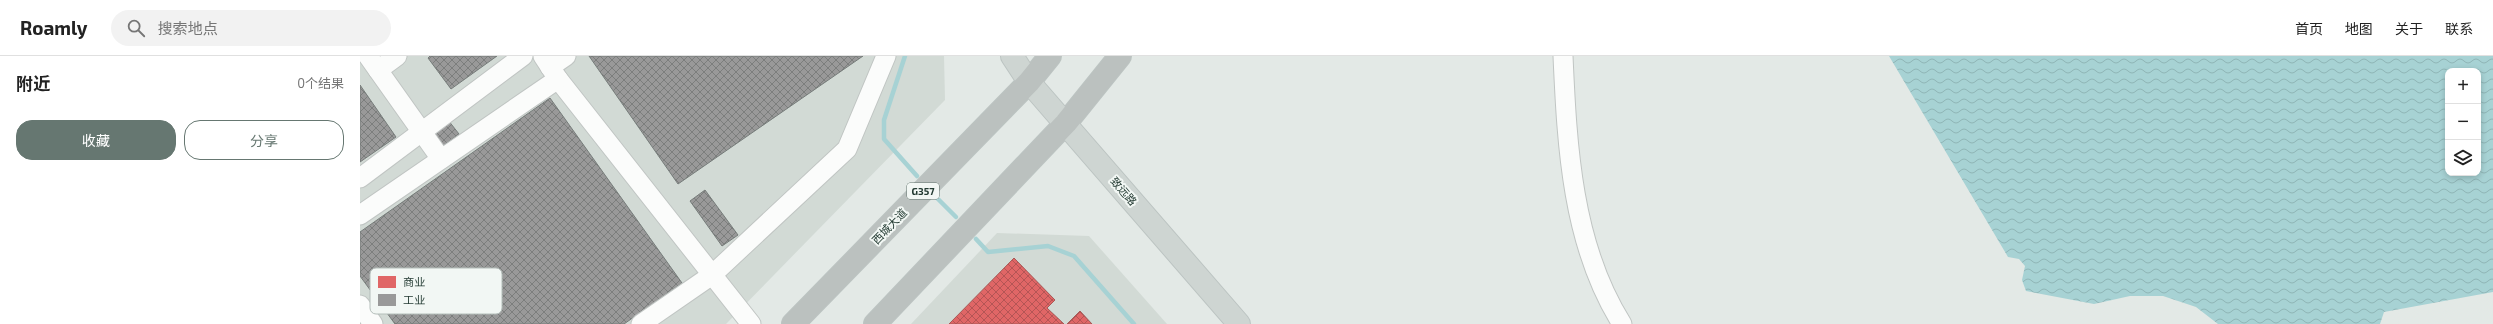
<!DOCTYPE html>
<html lang="zh">
<meta charset="utf-8">
<style>
:root{--surface:#fff;--page:#f2f2f2;--text:#222;--muted:#767676;--line:#e0e0e0;--accent:#667771}
body{margin:0;font-family:"Exo 2","Noto Sans SC",sans-serif;background:var(--page);color:var(--text)}
.controls{position:absolute;right:12px;top:12px;display:grid;overflow:hidden;border-radius:8px;box-shadow:0 2px 6px #0003}
.controls button{width:36px;height:36px;display:grid;place-items:center;padding:0;border:0;border-bottom:1px solid var(--line);background:var(--surface);color:var(--text);font:20px sans-serif}
.list{margin:0;padding:0;list-style:none}
h2{display:flex;justify-content:space-between;align-items:center;height:52px;margin:0;padding:0 16px;font-size:17px}
h2 small{font-size:13px;font-weight:400;color:var(--muted)}
.actions{display:flex;gap:8px;padding:12px 16px}
.actions a{flex:1;padding:9px 0;border:1px solid var(--accent);border-radius:16px;text-align:center;font-size:14px;color:var(--accent)}
.actions .main{background:var(--accent);color:#fff}
.icon{flex:none;width:22px;height:22px;fill:none;stroke:currentColor;stroke-width:2;stroke-linecap:round;stroke-linejoin:round}
.map{position:relative;flex:none;width:2133px;height:268px;overflow:hidden}
header{display:flex;align-items:center;gap:24px;box-sizing:border-box;height:56px;padding:0 20px;background:var(--surface);border-bottom:1px solid var(--line)}
header strong{font-size:19px}
nav{display:flex;gap:22px;margin-inline-start:auto;font-size:14px}
.search{width:280px;height:36px;background:var(--page);display:flex;align-items:center;gap:10px;box-sizing:border-box;padding:0 14px;border-radius:22px;color:var(--muted);font-size:15px}
main{display:flex}
aside{flex:1;background:var(--surface)}
.map>svg:first-child{display:block}
.built{fill:#d2dad5}
.water{fill:url(#water-waves);fill-rule:evenodd}
.shops{fill:url(#shops-cross-hatch);stroke:#a75956}
.industry{fill:url(#industry-cross-hatch);stroke:#767c7a}
.lines{fill:none;stroke-linecap:round;stroke-linejoin:round}
.stream{stroke:#a7d2d4;stroke-width:4.5}
.minor-casing{stroke:#c0c5c3;stroke-width:21}
.major-casing{stroke:#bcc4c2;stroke-width:24}
.highway-casing{stroke:#bcc4c2;stroke-width:24}
.minor{stroke:#fbfcfb;stroke-width:19}
.major{stroke:#ced5d2;stroke-width:22}
.highway{stroke:#bbc1bf;stroke-width:22}
.labels{text-anchor:middle;dominant-baseline:central;stroke-width:4;stroke-linejoin:round;paint-order:stroke}
.shield{fill:#f2f7f4;stroke:#61736c;stroke-width:1}
.shield-label{font-size:10px;font-weight:bold;fill:#233a32}
.street-label{font-size:11px;fill:#233a32;stroke:#f2f7f4}
.key{fill:#f2f7f4;stroke:#b4beba;stroke-width:1}
.key-label{font-size:11px;fill:#233a32}
</style>
<header>
<strong>Roamly</strong>
<div class="search"><svg class="icon" aria-label="search" viewBox="0 0 24 24"><circle cx="10" cy="10" r="6"/><path d="M15 15l6 6"/></svg>搜索地点</div>
<nav><a>首页</a><a>地图</a><a>关于</a><a>联系</a></nav>
</header>
<main>
<aside>
<h2>附近<small>0个结果</small></h2>
<ul class="list">
</ul>
<div class="actions"><a class="main">收藏</a><a>分享</a></div>
</aside>
<div class="map">
<svg width="2133" height="268" viewBox="0 0 2133 268">
<defs>
<pattern id="water-waves" width="16" height="10" patternUnits="userSpaceOnUse"><rect width="16" height="10" fill="#a7d2d4"/><path d="M0 5q4-4 8 0t8 0" fill="none" stroke="#8fb5b6"/></pattern>
<pattern id="shops-cross-hatch" width="8" height="8" patternUnits="userSpaceOnUse"><rect width="8" height="8" fill="#e06666"/><path d="M0 0l8 8M0 8l8-8" fill="none" stroke="#b55555"/></pattern>
<pattern id="industry-cross-hatch" width="8" height="8" patternUnits="userSpaceOnUse"><rect width="8" height="8" fill="#999"/><path d="M0 0l8 8M0 8l8-8" fill="none" stroke="#7c7e7d"/></pattern>
</defs>
<rect width="100%" height="100%" fill="#e3e9e6"/>
<g class="built">
<polygon points="0,0 584,0 585,44 366,268 0,268"/>
<polygon points="637,177 729,180 807,268 551,268"/>
</g>
<path class="water" d="M1529,0H2133V236L2024,256L2020,268H1858L1836,251L1803,240H1770L1734,248L1666,235L1662,224L1665,210L1659,203L1648,201ZM2088,15H2118V117H2088Z"/>
<g class="shops">
<polygon points="654,202 695,244 687,252 704,268 589,268"/>
<polygon points="720,255 732,268 707,268"/>
</g>
<g class="industry">
<polygon points="70,0 137,0 91,33 68,2"/>
<polygon points="229,0 503,0 318,128"/>
<polygon points="0,29 36,81 0,106"/>
<polygon points="190,42 322,227 264,268 35,268 0,220 0,176"/>
<polygon points="88,64 99,78 76,95 66,81"/>
<polygon points="345,134 378,179 362,190 330,145"/>
</g>
<g class="lines">
<g class="stream">
<polyline points="545,0 524,64 524,83 557,120"/>
<polyline points="577,142 596,161"/>
<polyline points="616,183 628,196 688,190 714,200 774,268"/>
</g>
<g class="minor-casing">
<g id="minor">
<polyline points="8,0 81,103"/>
<polyline points="183,0 198,23 391,268"/>
<path d="M1203,0C1207,90 1212,189 1262,268"/>
<polyline points="190,11 206,0"/>
<polyline points="18,14 37,0"/>
<polyline points="0,122 163,0"/>
<polyline points="0,159 198,23"/>
<polyline points="0,249 13,268"/>
<polyline points="281,268 352,219 487,93 526,0"/>
</g>
</g>
<g class="major-casing">
<polyline id="major" points="652,0 669,26 879,268"/>
</g>
<g class="highway-casing">
<g id="highway">
<polyline points="433,268 669,26 690,0"/>
<polyline points="515,268 706,67 760,0"/>
</g>
</g>
<use href="#minor" class="minor"/>
<use href="#major" class="major"/>
<use href="#highway" class="highway"/>
</g>
<g class="labels">
<rect class="shield" x="547" y="127" width="32" height="16" rx="3"/>
<g class="shield-label">
<text x="563" y="135">G357</text>
</g>
<g class="street-label">
<text transform="translate(764 135) rotate(49)">致远路</text>
<text transform="translate(529 170) rotate(-46)">西城大道</text>
</g>
</g>
<rect x="10" y="212" width="132" height="46" rx="6" class="key"/>
<rect x="18" y="220" width="18" height="12" fill="#e06666"/>
<rect x="18" y="238" width="18" height="12" fill="#999"/>
<g class="key-label">
<text x="43" y="230">商业</text>
<text x="43" y="248">工业</text>
</g>
</svg>
<div class="controls">
<button>+</button>
<button>−</button>
<button><svg class="icon" aria-label="layers" viewBox="0 0 24 24"><path d="M12 4l9 5-9 5-9-5zM3 14l9 5 9-5"/></svg></button>
</div>
</div>
</main>
